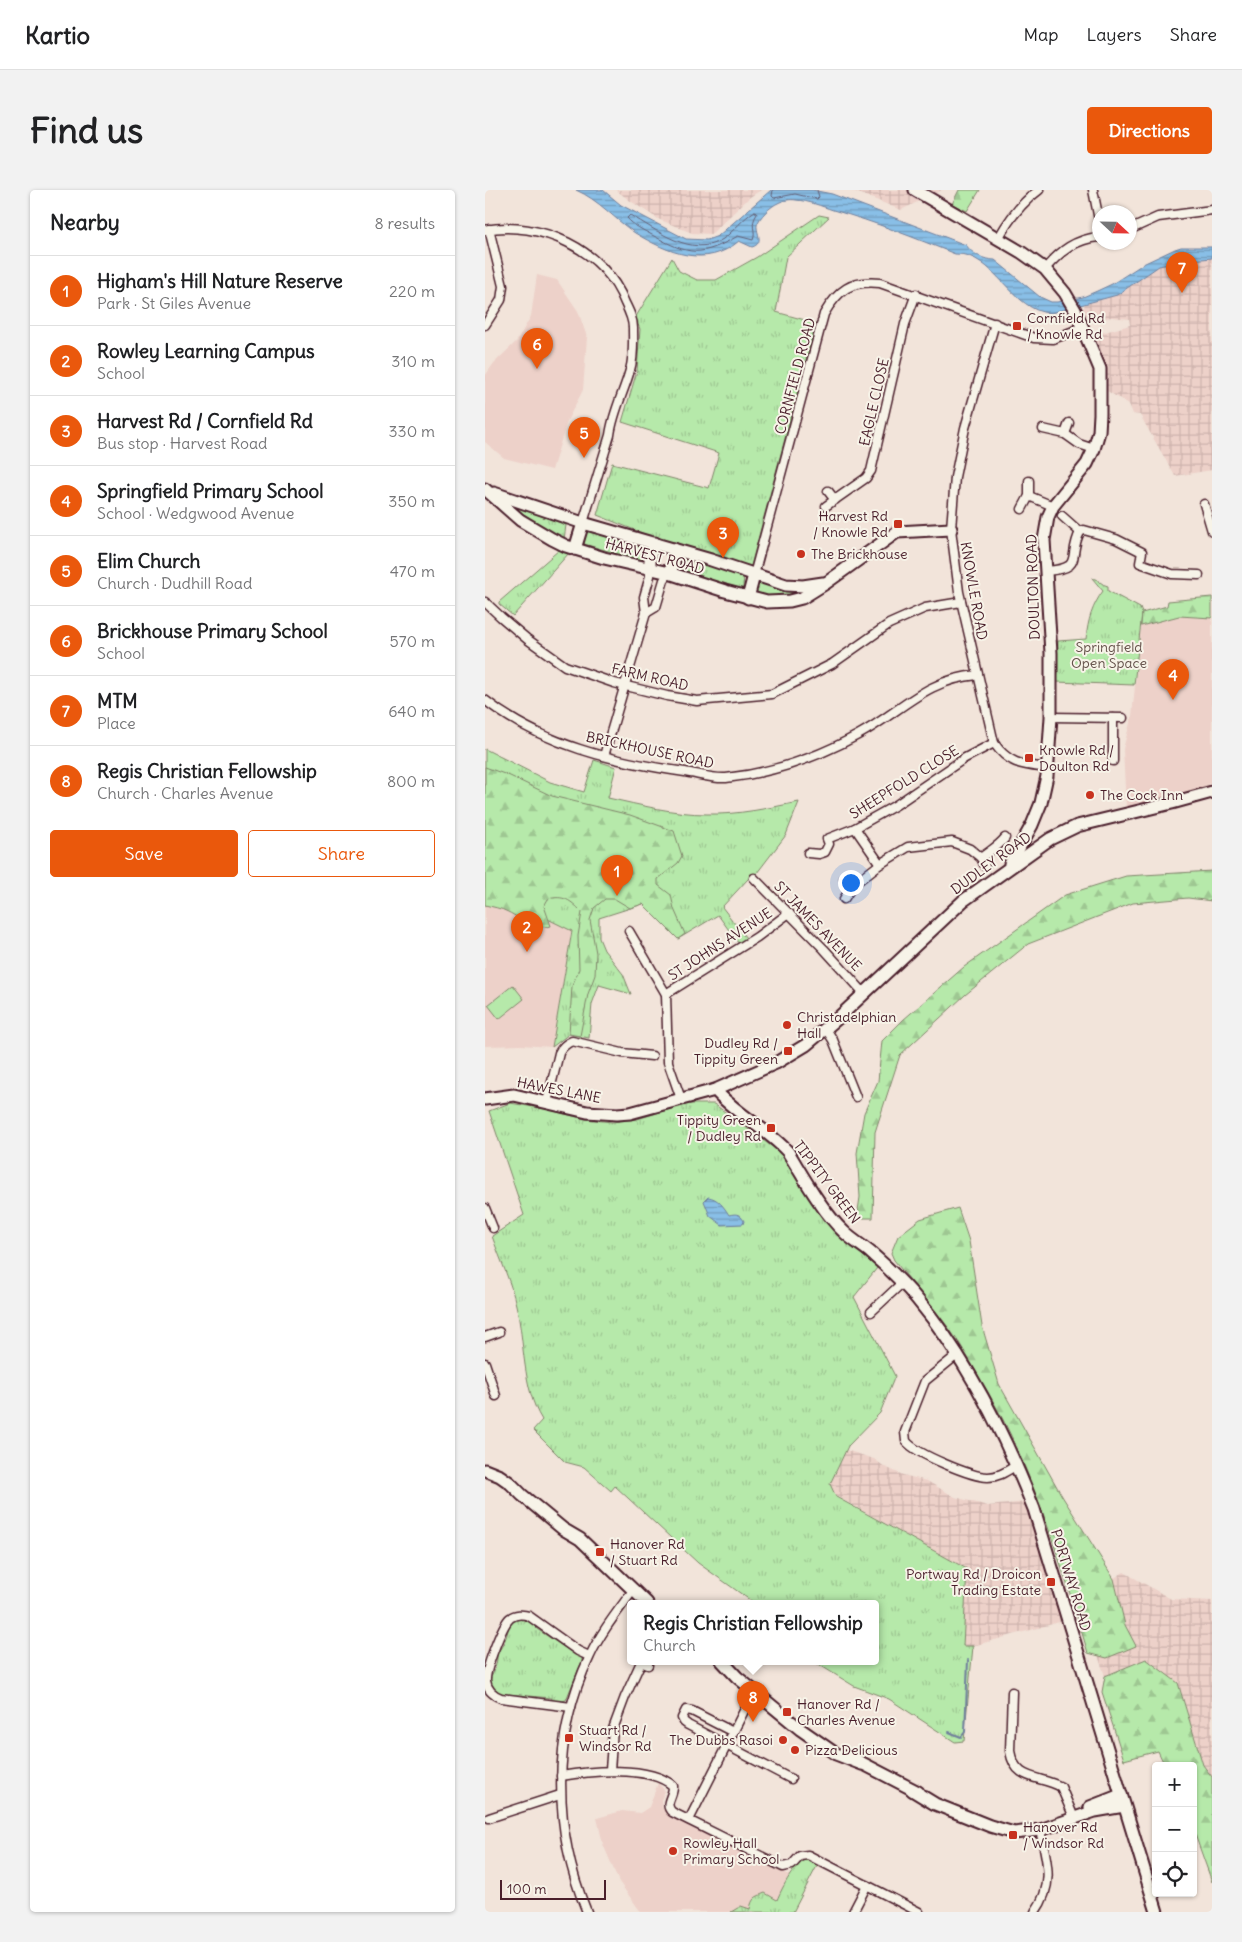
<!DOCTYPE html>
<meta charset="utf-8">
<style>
:root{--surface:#fff;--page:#f2f2f2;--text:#202124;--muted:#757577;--line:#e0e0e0;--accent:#ea580c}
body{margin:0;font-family:Delius,sans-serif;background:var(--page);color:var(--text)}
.controls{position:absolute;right:15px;bottom:15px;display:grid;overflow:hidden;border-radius:5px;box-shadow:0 1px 4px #0004}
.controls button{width:45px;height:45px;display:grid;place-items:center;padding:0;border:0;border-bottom:1px solid var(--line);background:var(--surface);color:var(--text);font:25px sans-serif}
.compass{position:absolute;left:607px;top:15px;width:45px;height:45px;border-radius:50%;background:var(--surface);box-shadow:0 1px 4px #0004;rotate:112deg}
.scale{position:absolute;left:15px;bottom:12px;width:106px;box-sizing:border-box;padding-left:5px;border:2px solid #4a1f2b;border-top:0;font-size:14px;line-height:18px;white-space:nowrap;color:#4a1f2b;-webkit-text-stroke:4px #f7f3e8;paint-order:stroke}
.you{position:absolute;left:365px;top:692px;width:18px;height:18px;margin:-12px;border:4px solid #fff;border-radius:50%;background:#1a73e8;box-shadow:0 0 0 8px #1a73e833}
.badge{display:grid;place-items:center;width:32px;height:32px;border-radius:50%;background:var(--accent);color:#fff;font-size:16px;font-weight:700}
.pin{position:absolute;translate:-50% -41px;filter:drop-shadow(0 1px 2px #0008)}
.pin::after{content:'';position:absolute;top:26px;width:18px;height:15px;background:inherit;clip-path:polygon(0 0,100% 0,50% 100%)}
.popup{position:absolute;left:142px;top:1410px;width:252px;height:65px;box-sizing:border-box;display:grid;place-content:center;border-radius:5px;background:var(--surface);filter:drop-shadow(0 1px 4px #0005);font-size:16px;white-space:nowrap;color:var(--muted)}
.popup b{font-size:19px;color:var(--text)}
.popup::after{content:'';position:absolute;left:50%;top:100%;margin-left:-10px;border:10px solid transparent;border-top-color:var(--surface)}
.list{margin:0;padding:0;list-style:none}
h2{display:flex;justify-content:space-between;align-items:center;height:65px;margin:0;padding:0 20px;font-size:21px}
h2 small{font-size:16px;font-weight:400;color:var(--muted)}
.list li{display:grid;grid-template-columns:32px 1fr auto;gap:15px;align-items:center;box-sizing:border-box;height:70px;padding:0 20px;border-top:1px solid var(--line)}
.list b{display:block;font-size:19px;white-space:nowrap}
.list p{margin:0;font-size:16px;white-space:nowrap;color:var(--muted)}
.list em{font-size:16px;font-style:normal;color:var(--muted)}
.actions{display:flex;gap:10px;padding:15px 20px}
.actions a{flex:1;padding:11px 0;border:1px solid var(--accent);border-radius:5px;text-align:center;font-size:18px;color:var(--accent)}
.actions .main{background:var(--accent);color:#fff}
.icon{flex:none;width:28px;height:28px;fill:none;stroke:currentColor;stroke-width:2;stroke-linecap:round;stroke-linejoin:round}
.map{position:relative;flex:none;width:727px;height:1722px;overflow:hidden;border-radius:5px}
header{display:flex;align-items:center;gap:30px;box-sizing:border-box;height:70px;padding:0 25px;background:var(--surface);border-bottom:1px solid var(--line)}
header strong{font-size:24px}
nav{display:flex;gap:28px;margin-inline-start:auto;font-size:18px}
.intro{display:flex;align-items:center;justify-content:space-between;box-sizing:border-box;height:120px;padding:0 30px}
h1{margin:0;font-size:35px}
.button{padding:12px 22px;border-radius:5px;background:var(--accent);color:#fff;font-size:18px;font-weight:700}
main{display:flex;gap:30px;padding:0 30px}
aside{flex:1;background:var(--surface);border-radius:5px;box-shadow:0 1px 4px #0004}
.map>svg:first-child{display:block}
.built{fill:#edd1c9}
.industrial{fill:url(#industrial-grid)}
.grass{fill:url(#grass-tufts);stroke:#80846a}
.forest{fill:url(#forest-firs);stroke:#80846a}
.pitch{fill:#b6e9aa;stroke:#80846a}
.water{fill:url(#water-rules);stroke:#707f9c}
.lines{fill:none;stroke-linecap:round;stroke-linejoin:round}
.shore{stroke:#635f76;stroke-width:1}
.stream{stroke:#707f9c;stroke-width:2}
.street-casing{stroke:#4a1f2b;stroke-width:11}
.secondary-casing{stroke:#4a1f2b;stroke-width:15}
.street{stroke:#f7f3e8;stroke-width:8}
.secondary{stroke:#f7f3e8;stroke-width:11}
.poi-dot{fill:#c8321e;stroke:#f7f3e8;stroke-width:2}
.labels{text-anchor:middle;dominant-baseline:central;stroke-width:4;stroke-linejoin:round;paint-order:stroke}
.poi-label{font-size:14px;fill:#4a1f2b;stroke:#f7f3e8;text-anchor:start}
.street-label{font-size:14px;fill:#4a1f2b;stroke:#f7f3e8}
.park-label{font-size:14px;fill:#65524b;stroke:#f7f3e8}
</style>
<header>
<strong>Kartio</strong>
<nav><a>Map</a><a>Layers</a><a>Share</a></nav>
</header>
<div class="intro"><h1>Find us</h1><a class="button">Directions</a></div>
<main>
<aside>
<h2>Nearby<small>8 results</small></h2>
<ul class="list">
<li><span class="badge">1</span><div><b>Higham's Hill Nature Reserve</b><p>Park · St Giles Avenue</p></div><em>220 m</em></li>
<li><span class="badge">2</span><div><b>Rowley Learning Campus</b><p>School</p></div><em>310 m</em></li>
<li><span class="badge">3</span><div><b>Harvest Rd / Cornfield Rd</b><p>Bus stop · Harvest Road</p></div><em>330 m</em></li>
<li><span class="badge">4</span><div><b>Springfield Primary School</b><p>School · Wedgwood Avenue</p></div><em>350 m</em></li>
<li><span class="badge">5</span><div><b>Elim Church</b><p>Church · Dudhill Road</p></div><em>470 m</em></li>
<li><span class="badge">6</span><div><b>Brickhouse Primary School</b><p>School</p></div><em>570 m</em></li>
<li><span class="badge">7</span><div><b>MTM</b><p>Place</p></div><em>640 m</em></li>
<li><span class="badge">8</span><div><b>Regis Christian Fellowship</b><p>Church · Charles Avenue</p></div><em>800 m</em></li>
</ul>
<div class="actions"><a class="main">Save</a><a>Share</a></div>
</aside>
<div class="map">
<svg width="727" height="1722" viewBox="0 0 727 1722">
<defs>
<pattern id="industrial-grid" width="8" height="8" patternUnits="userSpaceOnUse" patternTransform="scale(1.25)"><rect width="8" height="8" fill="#edd1c9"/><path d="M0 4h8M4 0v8" fill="none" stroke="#cdb3ad"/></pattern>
<pattern id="grass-tufts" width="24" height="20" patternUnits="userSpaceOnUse" patternTransform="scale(1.25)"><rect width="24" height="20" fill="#b6e9aa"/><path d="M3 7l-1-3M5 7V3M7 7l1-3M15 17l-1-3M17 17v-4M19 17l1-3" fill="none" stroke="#9ec792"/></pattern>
<pattern id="forest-firs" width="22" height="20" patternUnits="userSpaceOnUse" patternTransform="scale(1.25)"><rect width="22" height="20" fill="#b6e9aa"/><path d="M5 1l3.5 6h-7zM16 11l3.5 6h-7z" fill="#9ec792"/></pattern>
<pattern id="water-rules" width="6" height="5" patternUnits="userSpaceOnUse" patternTransform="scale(1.25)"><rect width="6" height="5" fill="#89bfe7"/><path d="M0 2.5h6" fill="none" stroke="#729bbb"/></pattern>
</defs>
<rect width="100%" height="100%" fill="#f2e4da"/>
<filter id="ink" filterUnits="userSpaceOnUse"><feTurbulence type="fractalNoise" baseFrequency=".02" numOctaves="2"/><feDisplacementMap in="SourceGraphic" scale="10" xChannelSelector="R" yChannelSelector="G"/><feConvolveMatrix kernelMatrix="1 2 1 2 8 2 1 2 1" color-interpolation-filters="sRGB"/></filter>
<g filter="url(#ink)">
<g class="built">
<polygon points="52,85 72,90 93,121 102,147 98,200 82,231 67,280 19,268 0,252 0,186 9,173 32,151 46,126"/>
<polygon points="694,426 727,428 727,593 710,600 641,618 638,559 647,526 656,436"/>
<polygon points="0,698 87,741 67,857 36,855 0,856"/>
<polygon points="173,1593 180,1601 176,1610 178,1619 185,1625 300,1683 304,1685 308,1683 319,1670 322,1669 333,1674 308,1722 156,1722 134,1692 118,1654 112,1628 137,1621 155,1623 164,1617"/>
</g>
<g class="industrial">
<polygon points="131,0 276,0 265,7 226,44 207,43 173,29 144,10"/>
<polygon points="366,0 457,0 416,20"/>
<polygon points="727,68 727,280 690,286 655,225 648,224 644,214 622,201 609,145 645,135 644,129 627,127 614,129 602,126 598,119 600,114 632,105 674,76 697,71"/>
<polygon points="361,1260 389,1269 400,1277 418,1285 442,1291 470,1307 503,1316 541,1312 578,1431 488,1456 478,1456 481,1379 351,1306 345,1294"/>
<polygon points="639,1382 686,1409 727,1411 727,1587 718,1575 693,1493 661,1469 620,1486 594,1410"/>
</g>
<g class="grass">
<polygon points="334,25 344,27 301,67 291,122 331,133 265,379 205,362 112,325 127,273 224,298 234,263 137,232 152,181 155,139 150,128 187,68 194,81 212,90 231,90 272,67"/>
<polygon points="35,318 81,335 79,350 32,320"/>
<polygon points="101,340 163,356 161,372 99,354"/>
<polygon points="74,360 84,363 28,426 14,414 14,412"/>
<polygon points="199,367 259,385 258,398 252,400 191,381"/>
<polygon points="271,388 331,397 304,410 265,406"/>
<path d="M607,388C614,389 616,395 623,396V401L655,418L657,423L649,495L571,492L573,451L601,449C603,430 607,416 618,401Z"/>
<path d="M0,559L65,592L99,602L109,570L131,577L123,608C155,615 189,624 222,624C253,625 283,618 314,612L301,645L272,683L263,689L237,717L261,748L254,754L233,725L193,749L158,714L114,728V748L119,760L138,784L146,804L114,795L107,814L104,848L84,844L67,857L87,741L0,698Z"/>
<path d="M25,913L61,919L100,929L127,932L152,929L202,914H229L297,964L338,1030L392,1078L369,1107L410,1186L395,1223L363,1256L345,1294L351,1307L482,1379L478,1456H488L479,1551L470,1552L404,1509L369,1496L328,1471H390V1413H269L213,1373L130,1296L126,1301L99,1277L80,1272L48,1240L57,1230C37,1198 40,1151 31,1115C26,1092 15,1069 7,1046L39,1025L4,921Z"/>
<path d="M34,1429L45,1431L52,1439L89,1464L97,1466V1471L81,1510L72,1512L66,1508L22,1504L16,1505L10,1503L3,1491C9,1485 13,1471 12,1463C19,1455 23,1444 24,1434Z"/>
<path d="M322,1669L333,1674L308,1722H246L256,1716L265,1719C267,1708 270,1707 280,1703L292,1710C297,1698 310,1672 322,1669Z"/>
</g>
<g class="forest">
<polygon points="474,0 495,0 482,21 467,14"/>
<polygon points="727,407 727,428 694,426 656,436 657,423 682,416 683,411"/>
<path d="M0,577L25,586L67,606L145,625L189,641L197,666L193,673L173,689V695L186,705L189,719L200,744L193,749L158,714L145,718L130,709H120L109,718L105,730L111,763L110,785L103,804L95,846L84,844L87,796L94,779L93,746L97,722C85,710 79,705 63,709L59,716L66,736C49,740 37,729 23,722C16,718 7,717 0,715Z"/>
<polygon points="727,681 727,711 703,708 648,713 543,754 480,805 415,865 390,942 388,1028 372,1028 375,1007 372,963 379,923 393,891 397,851 418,830 479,777 580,705 641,686"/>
<path d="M473,1018L484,1051L497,1136L514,1194L577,1306L629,1389L640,1435L651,1456L622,1468L603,1463C584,1400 565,1336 539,1275C524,1237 502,1200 481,1164C461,1130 433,1101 409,1070L406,1063L413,1046L435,1029Z"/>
<polygon points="661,1469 693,1493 718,1575 727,1587 727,1692 708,1639 708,1576 680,1576 673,1561 639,1570 617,1502 620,1486"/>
</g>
<polygon class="pitch" points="28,795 39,809 14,829 3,815"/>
<g class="water">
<path d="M91,0H118L136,15L201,49L222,50L233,46L286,0H327L347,4L481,55C487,64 499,70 510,70L555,107L566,112H572L598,107L612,101L627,94L658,74L690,59L696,57H727V68L697,71L674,76L632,105L566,123C528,123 509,62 470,64C430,48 390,32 348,20C336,16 324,11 311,10C306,9 298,10 293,13C286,16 274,27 272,35C271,43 280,53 267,57L254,51C221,79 183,63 150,43C129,29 114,10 91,0Z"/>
<path d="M223,1007C233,1008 239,1017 244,1025C252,1023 255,1024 259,1031L258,1034L237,1035L225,1026L219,1011Z"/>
</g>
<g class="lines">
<g class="shore">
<polyline points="288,0 287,6 289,8 310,4 332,9 334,7 332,0"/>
<path d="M270,21L272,24C264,36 272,40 268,50L253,46C215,67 206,66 167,45C158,40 149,36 142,28L145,25C172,40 207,69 238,49C249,41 258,28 270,21Z"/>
</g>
<polyline class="stream" points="464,1542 476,1547 480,1542 483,1470"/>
<g class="street-casing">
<g id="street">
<polyline points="608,0 614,30"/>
<path d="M0,40C55,30 119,59 140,113C144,121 148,129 148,138C148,151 149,167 145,180C139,202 128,222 125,245L98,333"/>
<polyline points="644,40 673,27 727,20"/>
<path d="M513,49C524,29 536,13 554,0"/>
<path d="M560,79C575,61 591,49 614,47"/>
<path d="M510,133L480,238L470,287L466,339L474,402L509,553C524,575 539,575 563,578"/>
<polyline points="0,135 16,110 18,96 4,39"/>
<polyline points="558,239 580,244 594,254 609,259"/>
<polyline points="580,244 584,233"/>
<polyline points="343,301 350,310"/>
<polyline points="544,306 568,316"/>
<polyline points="719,314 727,341"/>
<polyline points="341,316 381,288 386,281 420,134 431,104"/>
<polyline points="537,319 544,306 544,291"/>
<polyline points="577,326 595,342"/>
<path d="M561,381C600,378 582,368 595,342L599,340L631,349L657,362L655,373L687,384L714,385"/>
<path d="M269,385L339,124C353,100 366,90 395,93L549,148L568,149L599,137"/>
<polyline points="0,412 16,427 42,449 80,476 129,493 182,506 212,511 287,504 347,474 404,434 440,418 476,412"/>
<polyline points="161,423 171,417 179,390 184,383"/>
<path d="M0,510C56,555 130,572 200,582C213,584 228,589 241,588C287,583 333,567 373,545C416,522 440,489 493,485"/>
<polyline points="566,527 638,528"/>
<polyline points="628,528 628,571"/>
<polyline points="119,566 161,423 159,407 165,386 165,379"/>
<polyline points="370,638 395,674 423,657 467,652 485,659 496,668 500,676"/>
<polyline points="323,663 334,664 340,662 344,654 342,649 370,638 411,615 480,568 509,553"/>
<path d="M496,668C504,661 513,657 520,648"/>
<polyline points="269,688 339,759 379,803"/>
<polyline points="359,689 368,695"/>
<polyline points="359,709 368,695 395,674"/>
<polyline points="144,741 181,804 183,872 196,909"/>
<polyline points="181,804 272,747 304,723"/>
<polyline points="341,839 348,850 371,907"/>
<path d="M62,912L74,863C77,857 80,854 87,851L137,863L167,866"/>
<polyline points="0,1018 8,1038"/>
<polyline points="386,1122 417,1093"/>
<polyline points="0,1147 14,1142"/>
<path d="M472,1165L440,1191L420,1242L421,1251C431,1264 487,1287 503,1287C514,1287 522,1281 532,1275"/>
<polyline points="0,1173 11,1206"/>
<path d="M527,1502L525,1561C530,1592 555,1585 576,1597L587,1623"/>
<path d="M86,1517L16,1508C8,1505 2,1499 1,1491C0,1480 17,1435 25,1428C30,1424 38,1424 44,1426L93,1461L104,1466"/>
<polyline points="248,1542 207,1521 201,1520 197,1528 199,1532 203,1535 306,1589"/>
<polyline points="125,1580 128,1539 140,1507 156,1472 163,1475"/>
<path d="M76,1586C104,1581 165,1575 188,1596C189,1606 178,1614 187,1622L298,1677L307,1675L315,1666L323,1665L434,1722"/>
<polyline points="4,1628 75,1605"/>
<polyline points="204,1630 269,1501"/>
<path d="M102,1722C68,1641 66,1546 105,1466C116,1442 133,1421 149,1399"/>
<polyline points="368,1722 382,1695"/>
<path d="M550,1722C570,1694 562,1671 555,1640"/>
</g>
</g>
<g class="secondary-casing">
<g id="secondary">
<polyline points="430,0 536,62 560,79 580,103 590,120 615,179 615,224 614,242 609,259 602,274 568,316 563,327 559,350 566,463 566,527 562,586 556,613 547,635 525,674"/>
<polyline points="0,299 35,330 67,349 81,356 119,368 184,383 240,401 282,412 305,411 317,408 341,393 412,342 466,339"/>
<polyline points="9,303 98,333 226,370 301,395 318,396 338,393"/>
<polyline points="90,359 98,333"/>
<polyline points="165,379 165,366 170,353"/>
<polyline points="184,383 189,373 189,359"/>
<polyline points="263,408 269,385"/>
<path d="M230,900C251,924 281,938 303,962C319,988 337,1021 359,1042C367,1050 378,1056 386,1063C402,1077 418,1092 432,1109C483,1170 520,1245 549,1319L672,1722"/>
<polyline points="0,909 29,905 102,922 132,924 145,923 230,900 291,873 321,855 353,828 478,711 565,649 592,636 687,613 727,602"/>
<polyline points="0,1280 15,1286 25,1293 37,1305 78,1339 95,1349 162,1413"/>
<polyline points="237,1471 252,1487 315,1539 351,1564 377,1574"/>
<polyline points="371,1570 433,1602"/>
<polyline points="427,1600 450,1614 505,1636 529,1643 555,1640 610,1621 639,1616"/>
<polyline points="605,1617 636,1605"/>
</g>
</g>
<use href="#street" class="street"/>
<use href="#secondary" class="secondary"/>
</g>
</g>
<g class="poi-dot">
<rect x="527" y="131" width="10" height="10" rx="2.5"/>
<rect x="408" y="329" width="10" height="10" rx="2.5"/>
<circle cx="316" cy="364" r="5"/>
<rect x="539" y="563" width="10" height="10" rx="2.5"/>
<circle cx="605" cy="605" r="5"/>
<circle cx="302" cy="835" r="5"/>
<rect x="298" y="856" width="10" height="10" rx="2.5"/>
<rect x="281" y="933" width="10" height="10" rx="2.5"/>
<rect x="110" y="1357" width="10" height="10" rx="2.5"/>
<rect x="561" y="1387" width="10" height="10" rx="2.5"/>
<rect x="297" y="1517" width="10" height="10" rx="2.5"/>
<rect x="79" y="1543" width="10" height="10" rx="2.5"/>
<circle cx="298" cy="1550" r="5"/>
<circle cx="310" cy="1560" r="5"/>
<rect x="523" y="1640" width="10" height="10" rx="2.5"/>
<circle cx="188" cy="1661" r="5"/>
</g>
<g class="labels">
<g class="poi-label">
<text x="542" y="128">Cornfield Rd<tspan x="542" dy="16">/ Knowle Rd</tspan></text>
<text x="403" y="326" text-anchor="end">Harvest Rd<tspan x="403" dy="16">/ Knowle Rd</tspan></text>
<text x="326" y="364">The Brickhouse</text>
<text x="554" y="560">Knowle Rd /<tspan x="554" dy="16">Doulton Rd</tspan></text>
<text x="615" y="605">The Cock Inn</text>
<text x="312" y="827">Christadelphian<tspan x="312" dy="16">Hall</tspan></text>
<text x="293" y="853" text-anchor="end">Dudley Rd /<tspan x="293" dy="16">Tippity Green</tspan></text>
<text x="276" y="930" text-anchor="end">Tippity Green<tspan x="276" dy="16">/ Dudley Rd</tspan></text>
<text x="125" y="1354">Hanover Rd<tspan x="125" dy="16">/ Stuart Rd</tspan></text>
<text x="556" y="1384" text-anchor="end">Portway Rd / Droicon<tspan x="556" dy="16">Trading Estate</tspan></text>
<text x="312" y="1514">Hanover Rd /<tspan x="312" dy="16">Charles Avenue</tspan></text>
<text x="94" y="1540">Stuart Rd /<tspan x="94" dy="16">Windsor Rd</tspan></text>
<text x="288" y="1550" text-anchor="end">The Dubbs Rasoi</text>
<text x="320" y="1560">Pizza Delicious</text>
<text x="538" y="1637">Hanover Rd<tspan x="538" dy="16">/ Windsor Rd</tspan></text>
<text x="198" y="1653">Rowley Hall<tspan x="198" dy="16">Primary School</tspan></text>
</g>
<g class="street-label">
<text transform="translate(310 186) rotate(-75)">CORNFIELD ROAD</text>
<text transform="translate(389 212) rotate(-77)">EAGLE CLOSE</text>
<text transform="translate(170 366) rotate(15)">HARVEST ROAD</text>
<text transform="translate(548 397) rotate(-92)">DOULTON ROAD</text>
<text transform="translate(489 401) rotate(80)">KNOWLE ROAD</text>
<text transform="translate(165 487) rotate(13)">FARM ROAD</text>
<text transform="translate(165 560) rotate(12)">BRICKHOUSE ROAD</text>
<text transform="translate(419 592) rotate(-32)">SHEEPFOLD CLOSE</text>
<text transform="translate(506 673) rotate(-36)">DUDLEY ROAD</text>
<text transform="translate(333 736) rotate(46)">ST JAMES AVENUE</text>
<text transform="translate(235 754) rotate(-33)">ST JOHNS AVENUE</text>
<text transform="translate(74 900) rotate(11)">HAWES LANE</text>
<text transform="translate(342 992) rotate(53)">TIPPITY GREEN</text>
<text transform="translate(586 1390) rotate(73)">PORTWAY ROAD</text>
</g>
<g class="park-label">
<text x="624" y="457">Springfield<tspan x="624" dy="16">Open Space</tspan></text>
</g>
</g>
</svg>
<div class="controls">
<button>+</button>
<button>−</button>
<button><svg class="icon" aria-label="locate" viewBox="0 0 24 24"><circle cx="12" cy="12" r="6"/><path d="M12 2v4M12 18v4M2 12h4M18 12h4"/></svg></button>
</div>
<svg class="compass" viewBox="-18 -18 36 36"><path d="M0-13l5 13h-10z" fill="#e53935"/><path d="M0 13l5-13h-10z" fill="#757577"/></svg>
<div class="scale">100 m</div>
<div class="you"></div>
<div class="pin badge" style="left:132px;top:706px">1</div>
<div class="pin badge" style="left:42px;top:762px">2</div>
<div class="pin badge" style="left:238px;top:368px">3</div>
<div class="pin badge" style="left:688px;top:510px">4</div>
<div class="pin badge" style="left:99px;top:268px">5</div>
<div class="pin badge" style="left:52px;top:179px">6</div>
<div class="pin badge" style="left:697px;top:103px">7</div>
<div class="pin badge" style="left:268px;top:1532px">8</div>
<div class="popup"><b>Regis Christian Fellowship</b>Church</div>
</div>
</main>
